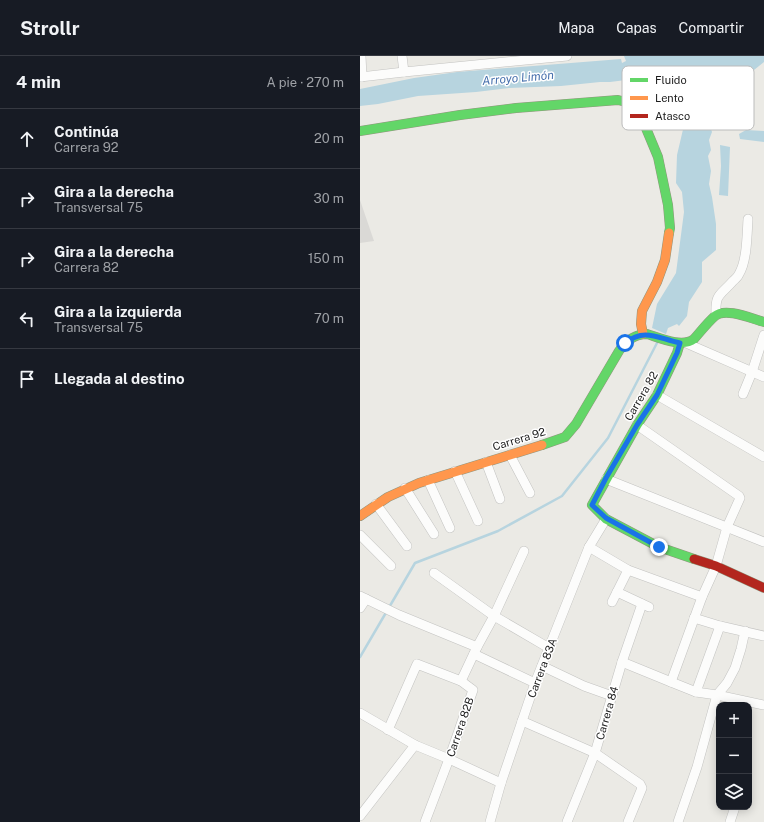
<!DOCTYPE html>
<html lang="es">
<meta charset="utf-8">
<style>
:root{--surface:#171b24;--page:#242831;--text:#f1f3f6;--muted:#9ea1a6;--line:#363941}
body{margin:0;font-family:"Public Sans",sans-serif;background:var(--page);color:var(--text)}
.controls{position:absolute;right:12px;bottom:12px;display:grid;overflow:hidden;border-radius:8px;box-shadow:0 2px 10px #0003}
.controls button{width:36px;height:36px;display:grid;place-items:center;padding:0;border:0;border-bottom:1px solid var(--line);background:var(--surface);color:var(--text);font:20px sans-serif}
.stop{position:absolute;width:12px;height:12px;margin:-9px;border:3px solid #1a73e8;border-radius:50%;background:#fff}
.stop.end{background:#1a73e8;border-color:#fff;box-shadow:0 1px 4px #0008}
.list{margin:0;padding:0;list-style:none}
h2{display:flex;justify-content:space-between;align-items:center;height:52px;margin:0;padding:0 16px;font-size:17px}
h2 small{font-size:13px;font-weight:400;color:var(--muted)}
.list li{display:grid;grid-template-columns:26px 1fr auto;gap:12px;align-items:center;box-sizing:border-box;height:60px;padding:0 16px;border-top:1px solid var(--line)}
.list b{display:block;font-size:15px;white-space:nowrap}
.list p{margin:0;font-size:13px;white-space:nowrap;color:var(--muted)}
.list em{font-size:13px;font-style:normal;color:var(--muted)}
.icon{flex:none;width:22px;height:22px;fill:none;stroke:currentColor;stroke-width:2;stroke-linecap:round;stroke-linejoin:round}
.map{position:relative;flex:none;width:404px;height:766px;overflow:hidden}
header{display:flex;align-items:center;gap:24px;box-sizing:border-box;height:56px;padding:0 20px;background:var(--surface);border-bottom:1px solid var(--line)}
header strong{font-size:19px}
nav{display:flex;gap:22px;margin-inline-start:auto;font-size:14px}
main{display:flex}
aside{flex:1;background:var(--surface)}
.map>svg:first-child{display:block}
.residential{fill:#dad9d6}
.water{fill:#b7d4df}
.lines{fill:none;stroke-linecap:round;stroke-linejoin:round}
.stream{stroke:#b7d4df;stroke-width:2.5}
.street-casing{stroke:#c3c3c1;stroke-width:10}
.fast-casing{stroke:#91957d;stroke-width:10}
.slow-casing{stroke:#91957d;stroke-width:10}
.jam-casing{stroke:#91957d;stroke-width:10}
.street{stroke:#fcfcfb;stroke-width:9}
.fast{stroke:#63d668;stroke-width:9}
.slow{stroke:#ff974d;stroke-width:9}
.jam{stroke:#b3261e;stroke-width:9}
.route{stroke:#1a73e8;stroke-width:5}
.labels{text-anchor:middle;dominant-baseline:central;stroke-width:3;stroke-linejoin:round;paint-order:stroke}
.street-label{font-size:11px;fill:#1c1c1c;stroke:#fff}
.water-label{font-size:12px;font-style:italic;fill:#4871ad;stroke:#fff}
.key{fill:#fff;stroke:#bbb;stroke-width:1}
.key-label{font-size:11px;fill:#1c1c1c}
</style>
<header>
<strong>Strollr</strong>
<nav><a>Mapa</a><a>Capas</a><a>Compartir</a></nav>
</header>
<main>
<aside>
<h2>4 min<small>A pie · 270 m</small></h2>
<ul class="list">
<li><svg class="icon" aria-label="ahead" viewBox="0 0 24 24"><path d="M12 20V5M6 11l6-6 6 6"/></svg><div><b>Continúa</b><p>Carrera 92</p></div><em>20 m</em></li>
<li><svg class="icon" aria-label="right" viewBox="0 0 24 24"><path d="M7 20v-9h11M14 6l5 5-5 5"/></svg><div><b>Gira a la derecha</b><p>Transversal 75</p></div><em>30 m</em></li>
<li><svg class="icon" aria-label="right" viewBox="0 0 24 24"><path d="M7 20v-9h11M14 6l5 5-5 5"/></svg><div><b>Gira a la derecha</b><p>Carrera 82</p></div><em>150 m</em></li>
<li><svg class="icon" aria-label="left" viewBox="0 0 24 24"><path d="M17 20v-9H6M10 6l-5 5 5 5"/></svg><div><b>Gira a la izquierda</b><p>Transversal 75</p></div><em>70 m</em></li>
<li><svg class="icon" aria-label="arrive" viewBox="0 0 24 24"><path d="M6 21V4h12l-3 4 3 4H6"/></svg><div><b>Llegada al destino</b></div></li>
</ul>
</aside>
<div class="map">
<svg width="404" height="766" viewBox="0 0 404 766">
<rect width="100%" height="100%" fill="#ebeae5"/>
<polygon class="residential" points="0,144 14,185 0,187"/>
<g class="water">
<path d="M264,0H404V6L379,26L365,47L355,52L357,62L350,70L352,76L349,84L351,94L348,100L351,115L349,128L352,141L356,168V194L342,206V226L329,246L327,260L319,270L317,268L308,272L306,278L292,272L297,248L316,217L324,156L322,136L316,127L317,99L325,65L333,43L340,35L336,29L344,12C334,8 331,13 322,18L311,13H306L274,23L250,26H240L201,30L149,32L116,36L58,40L18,48L0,50V33L54,22L97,16L261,3L262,7L266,5Z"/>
<polygon points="386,74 404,75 404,86 380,83 379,78"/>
<polygon points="360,89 370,91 368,140 359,139 361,110"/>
</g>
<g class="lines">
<polyline class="stream" points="0,601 55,507 138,475 202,440 248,382 298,285"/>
<g class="street-casing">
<g id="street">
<polyline points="1,0 2,21"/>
<polyline points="42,0 44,16"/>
<polyline points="0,21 44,16 207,0"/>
<path d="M356,259C355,237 360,240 373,225C375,223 378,221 379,218C387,205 387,179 388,163"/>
<polyline points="326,287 335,291 404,321"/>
<polyline points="383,338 392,316 404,279"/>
<polyline points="297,339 404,401"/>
<polyline points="277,369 379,440 380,442 367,471 356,510 342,541 311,626"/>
<polyline points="150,399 170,437"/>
<polyline points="126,406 140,443"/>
<polyline points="95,415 118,465"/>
<polyline points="246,423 404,486"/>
<polyline points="68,424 90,472"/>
<polyline points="45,432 74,478"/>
<polyline points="16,448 47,490"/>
<polyline points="0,479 31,510"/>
<polyline points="229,491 268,514 342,541"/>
<polyline points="74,517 134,560 189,592"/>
<polyline points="257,536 289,551"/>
<polyline points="0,540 39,559 117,591"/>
<polyline points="252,546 268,514"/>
<polyline points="0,552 6,543"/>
<polyline points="334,562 360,570 404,580"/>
<polyline points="114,598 175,627"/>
<polyline points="262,606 311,626 336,636 357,639 404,649"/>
<polyline points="182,610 224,630 252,640"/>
<polyline points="101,625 117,591 134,560 164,495"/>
<polyline points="336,636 360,570"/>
<polyline points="0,657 55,689 89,703 141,727"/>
<polyline points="162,665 235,697 280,728 282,732 268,766"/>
<polyline points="28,674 57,608 101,625 113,634 89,703 65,766"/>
<polyline points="0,760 55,689"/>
<polyline points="130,766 141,727 175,627 229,491 246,463"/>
<polyline points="207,766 235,697 262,606 282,548"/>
<polyline points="318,766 337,711 357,639 367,627 375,612 381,593 385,575"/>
<polyline points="370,766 375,751"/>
</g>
</g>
<g class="fast-casing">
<g id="fast">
<polyline points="0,75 100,59 156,52 258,44 270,47 278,53 298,101 308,149 310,172 309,177"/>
<polyline points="320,287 317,297 297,339 277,369 232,449 246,463 299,491 334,503"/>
<path d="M182,389L205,381L216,368L259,295C266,285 274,278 287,278C300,282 322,292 334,283C341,275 348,266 355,260C366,251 392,263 404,266"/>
</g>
</g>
<g class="slow-casing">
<g id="slow">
<polyline points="283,278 281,268 282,255 297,226 305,204 309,177"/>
<polyline points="0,460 28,441 59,427 182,389"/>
</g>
</g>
<g class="jam-casing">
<polyline id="jam" points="334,503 356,510 404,532"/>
</g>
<use href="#street" class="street"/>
<use href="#fast" class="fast"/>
<use href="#slow" class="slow"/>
<use href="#jam" class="jam"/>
</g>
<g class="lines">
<path class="route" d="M265,287C285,271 299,283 320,287L317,297L297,339L277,369L246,422L232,449L246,462L299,491"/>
</g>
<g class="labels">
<g class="street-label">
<text transform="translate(281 340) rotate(-60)">Carrera 82</text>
<text transform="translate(159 383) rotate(-17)">Carrera 92</text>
<text transform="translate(182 612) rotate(-69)">Carrera 83A</text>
<text transform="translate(247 657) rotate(-74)">Carrera 84</text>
<text transform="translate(100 671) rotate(-71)">Carrera 82B</text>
</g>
<g class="water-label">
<text transform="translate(158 22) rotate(-5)">Arroyo Limón</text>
</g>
</g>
<rect x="262" y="10" width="132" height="64" rx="6" class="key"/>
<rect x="270" y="22" width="18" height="4" fill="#63d668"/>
<rect x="270" y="40" width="18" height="4" fill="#ff974d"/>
<rect x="270" y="58" width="18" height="4" fill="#b3261e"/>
<g class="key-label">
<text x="295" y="28">Fluido</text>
<text x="295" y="46">Lento</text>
<text x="295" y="64">Atasco</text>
</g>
</svg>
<div class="controls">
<button>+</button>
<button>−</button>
<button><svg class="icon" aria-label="layers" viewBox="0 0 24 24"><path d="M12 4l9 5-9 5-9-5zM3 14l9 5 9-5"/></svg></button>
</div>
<div class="stop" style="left:265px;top:287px"></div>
<div class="stop end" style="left:299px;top:491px"></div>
</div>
</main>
